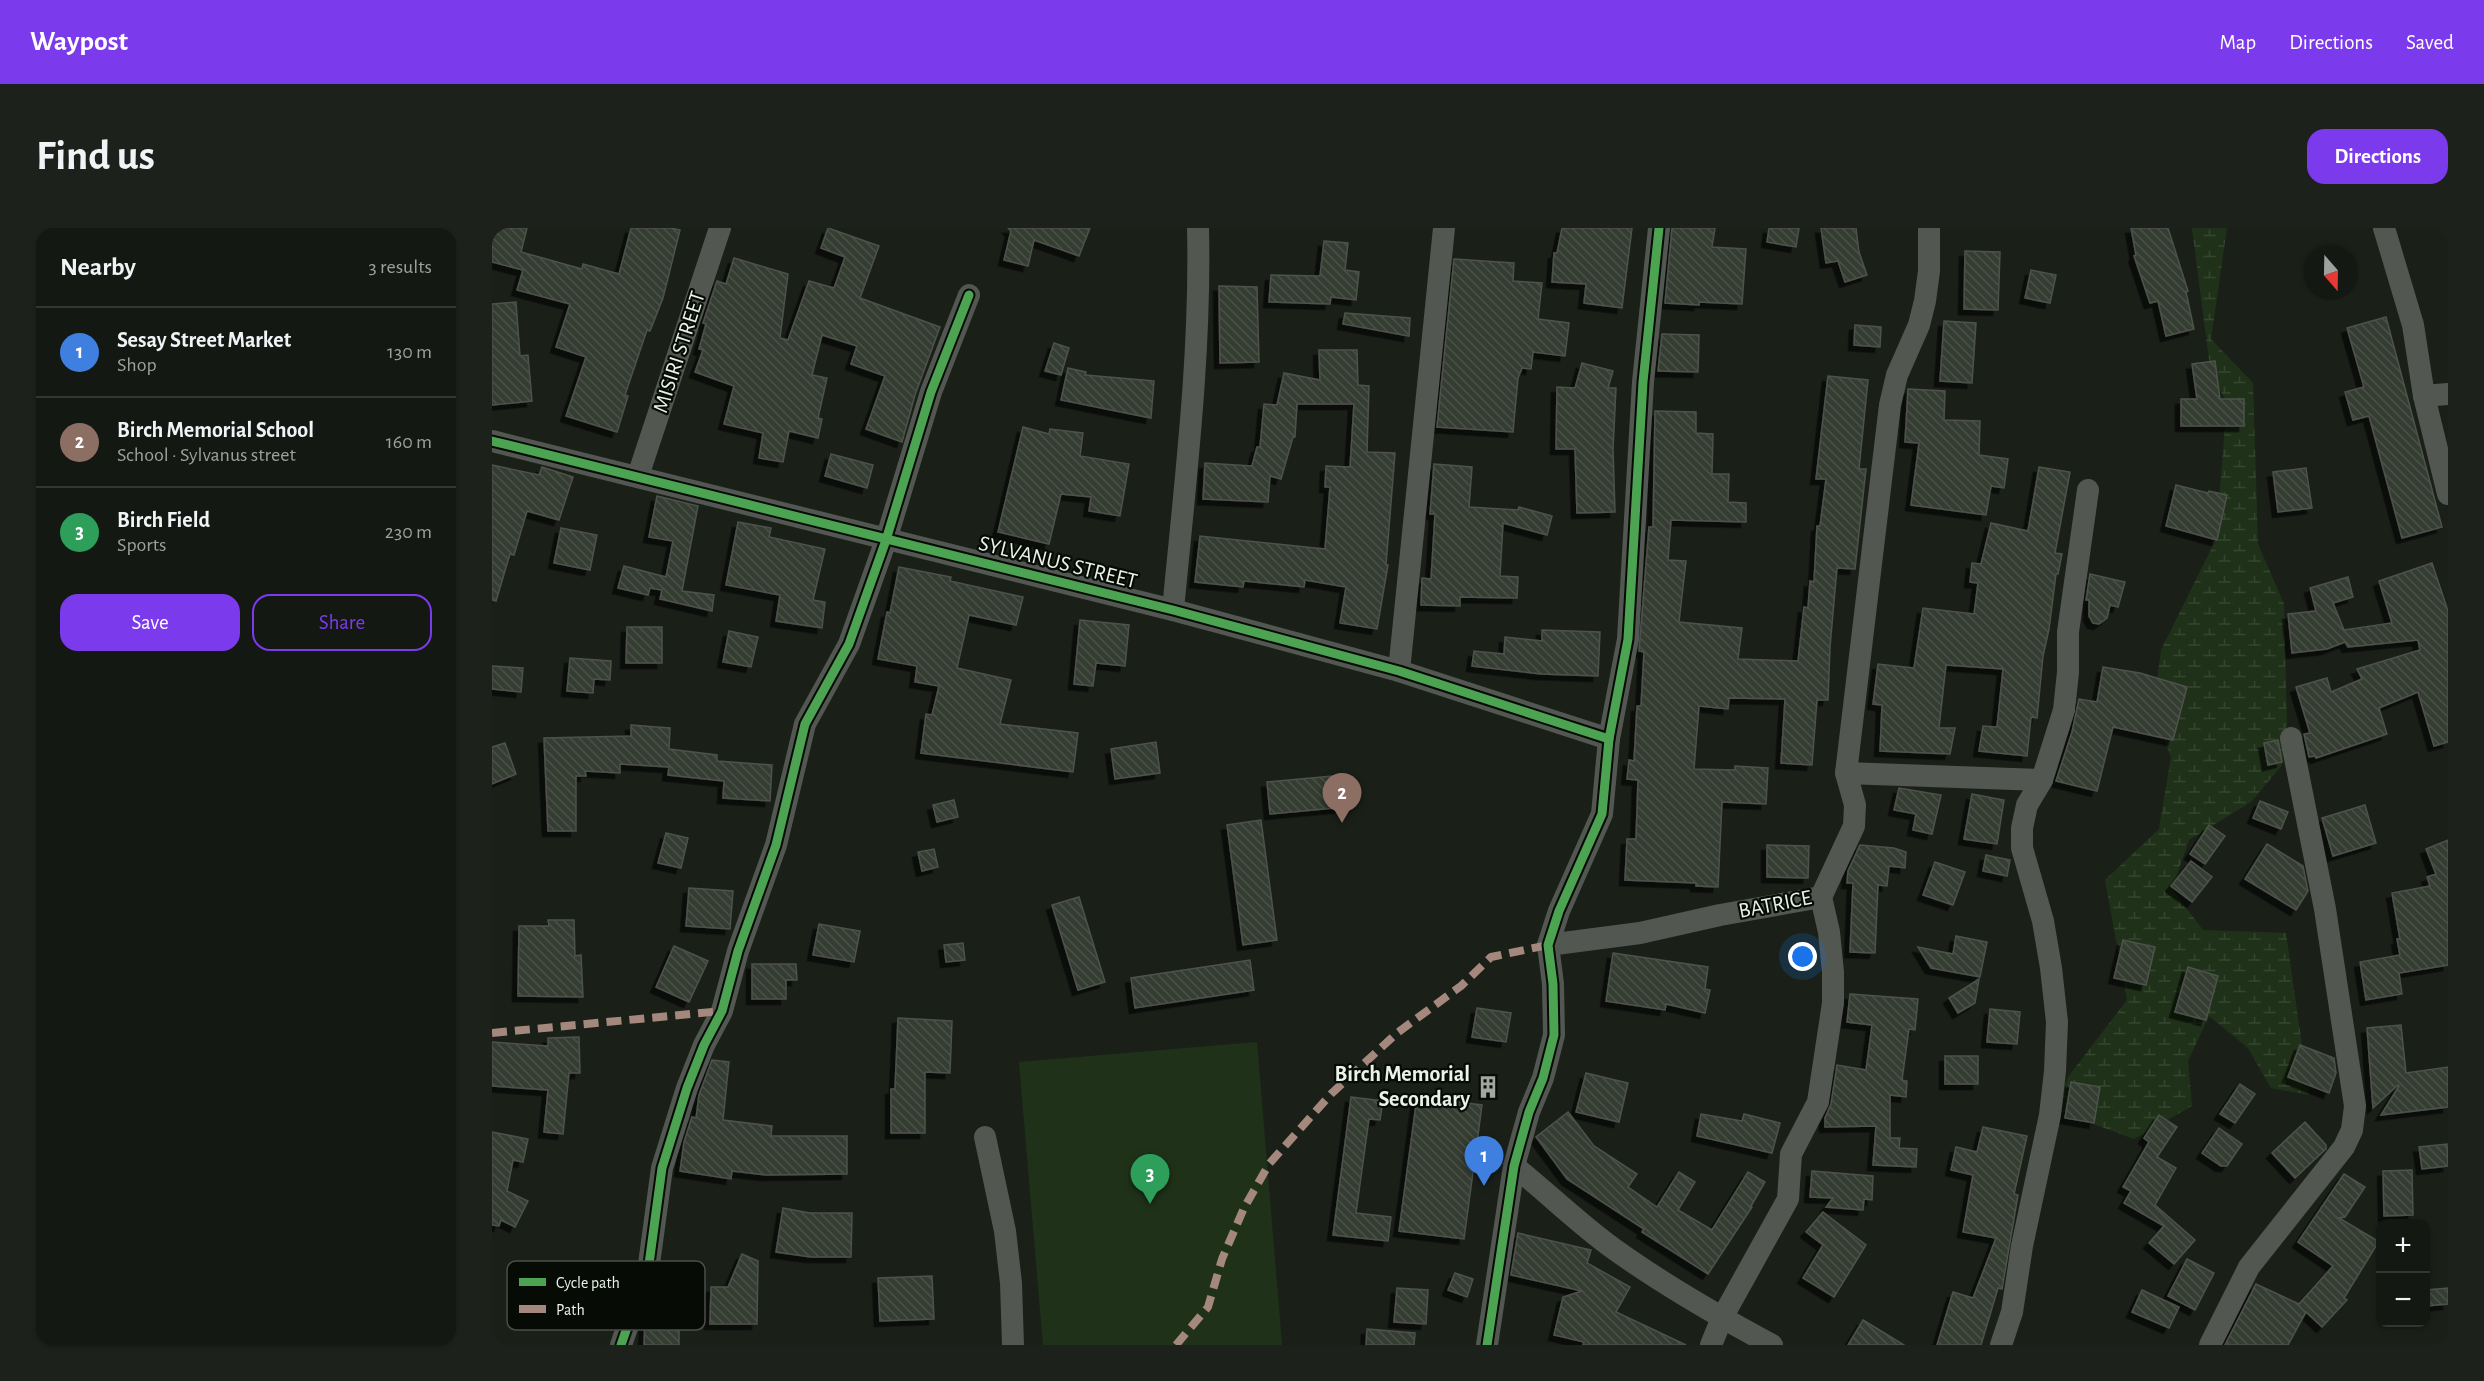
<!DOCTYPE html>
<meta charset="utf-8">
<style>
:root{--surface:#141812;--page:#1d211b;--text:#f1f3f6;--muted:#9da09f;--line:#333732;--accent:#7c3aed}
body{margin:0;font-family:"Alegreya Sans",sans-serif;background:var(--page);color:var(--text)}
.controls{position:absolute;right:18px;bottom:18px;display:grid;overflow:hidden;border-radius:12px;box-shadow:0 2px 4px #0004}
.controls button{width:54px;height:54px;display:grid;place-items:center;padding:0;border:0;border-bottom:2px solid var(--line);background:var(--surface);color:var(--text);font:30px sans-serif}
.compass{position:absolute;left:1812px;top:18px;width:54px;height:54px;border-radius:50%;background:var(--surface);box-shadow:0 2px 4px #0004;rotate:160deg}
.you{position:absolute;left:1311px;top:729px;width:21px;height:21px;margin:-15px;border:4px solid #fff;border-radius:50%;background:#1a73e8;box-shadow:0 0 0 9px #1a73e833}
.badge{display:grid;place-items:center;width:39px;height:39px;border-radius:50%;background:var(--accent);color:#fff;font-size:20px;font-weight:700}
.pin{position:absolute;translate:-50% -50px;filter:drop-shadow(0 2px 3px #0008)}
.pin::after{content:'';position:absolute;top:32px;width:21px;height:18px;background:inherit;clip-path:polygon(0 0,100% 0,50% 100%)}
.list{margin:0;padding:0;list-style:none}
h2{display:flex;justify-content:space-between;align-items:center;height:78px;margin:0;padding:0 24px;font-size:26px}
h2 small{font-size:20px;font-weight:400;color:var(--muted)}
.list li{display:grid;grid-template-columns:39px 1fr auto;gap:18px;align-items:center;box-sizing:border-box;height:90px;padding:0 24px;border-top:2px solid var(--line)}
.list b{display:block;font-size:22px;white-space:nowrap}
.list p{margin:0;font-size:20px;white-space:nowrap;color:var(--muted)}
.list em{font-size:20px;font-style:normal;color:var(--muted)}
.actions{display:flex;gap:12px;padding:18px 24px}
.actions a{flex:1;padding:14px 0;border:2px solid var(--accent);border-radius:18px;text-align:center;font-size:21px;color:var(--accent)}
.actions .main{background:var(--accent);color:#fff}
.map{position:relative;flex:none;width:1956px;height:1117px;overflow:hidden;border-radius:18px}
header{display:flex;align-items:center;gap:36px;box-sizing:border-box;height:84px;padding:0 30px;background:var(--accent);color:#fff}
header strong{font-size:28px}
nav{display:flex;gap:33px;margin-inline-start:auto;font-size:21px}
.intro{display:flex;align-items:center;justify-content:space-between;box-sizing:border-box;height:144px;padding:0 36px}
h1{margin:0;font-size:42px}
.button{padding:15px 27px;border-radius:18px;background:var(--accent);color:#fff;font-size:21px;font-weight:700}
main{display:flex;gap:36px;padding:0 36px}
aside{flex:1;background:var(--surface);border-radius:18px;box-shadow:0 2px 4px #0004}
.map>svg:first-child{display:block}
.green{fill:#1f3219}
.wetland{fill:url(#wetland-marsh)}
.building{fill:url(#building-back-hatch);stroke:#4d524b;stroke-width:1.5;filter:url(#shadow)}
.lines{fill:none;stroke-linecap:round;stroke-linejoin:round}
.minor{stroke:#525751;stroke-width:22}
.quiet{stroke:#a5887d;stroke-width:8;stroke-dasharray:15 8;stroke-linecap:butt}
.cycleway-casing{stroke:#060b05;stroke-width:13}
.cycleway{stroke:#4ca352;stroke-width:9}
.labels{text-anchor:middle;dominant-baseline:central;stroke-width:4.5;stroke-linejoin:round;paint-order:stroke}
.street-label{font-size:22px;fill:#ebf2e9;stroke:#060b05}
.poi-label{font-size:22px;font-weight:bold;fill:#ebf2e9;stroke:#060b05;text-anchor:end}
.key{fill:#060b05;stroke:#4b5049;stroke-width:1.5}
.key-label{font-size:16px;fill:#ebf2e9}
</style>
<header>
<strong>Waypost</strong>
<nav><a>Map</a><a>Directions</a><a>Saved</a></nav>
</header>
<div class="intro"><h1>Find us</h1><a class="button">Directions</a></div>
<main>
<aside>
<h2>Nearby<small>3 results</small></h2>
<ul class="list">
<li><span class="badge" style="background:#3f7fe0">1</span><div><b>Sesay Street Market</b><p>Shop</p></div><em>130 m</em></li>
<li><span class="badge" style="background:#8d6e63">2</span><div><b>Birch Memorial School</b><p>School · Sylvanus street</p></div><em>160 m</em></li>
<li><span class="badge" style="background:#2e9e5b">3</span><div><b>Birch Field</b><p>Sports</p></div><em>230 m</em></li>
</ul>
<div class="actions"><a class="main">Save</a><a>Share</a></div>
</aside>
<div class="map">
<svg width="1956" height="1117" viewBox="0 0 1956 1117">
<defs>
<pattern id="wetland-marsh" width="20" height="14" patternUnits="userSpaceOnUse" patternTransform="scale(1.5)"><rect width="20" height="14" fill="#1f3219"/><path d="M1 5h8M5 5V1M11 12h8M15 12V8" fill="none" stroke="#35462f"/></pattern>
<pattern id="building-back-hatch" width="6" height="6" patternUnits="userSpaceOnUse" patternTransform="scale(1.5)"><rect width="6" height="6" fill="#363e33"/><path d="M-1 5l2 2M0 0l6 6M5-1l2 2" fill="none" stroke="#4a5147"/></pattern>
<filter id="shadow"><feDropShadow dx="-5.5" dy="5.5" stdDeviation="0" flood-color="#0009"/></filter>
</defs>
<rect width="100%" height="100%" fill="#1a2018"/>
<polygon class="green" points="765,814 790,1117 551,1117 527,834"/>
<polygon class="wetland" points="1700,0 1735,0 1719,111 1761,155 1766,316 1792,376 1795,497 1790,537 1759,574 1697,612 1680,661 1711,702 1794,705 1817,867 1779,860 1756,820 1717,788 1696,833 1700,878 1642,911 1564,882 1576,849 1635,772 1613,652 1667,601 1679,529 1661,483 1669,422 1724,311 1735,174 1719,147"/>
<g class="building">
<polygon points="0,0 35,0 29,24 90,41 91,36 127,46 139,0 179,0 188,2 171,70 158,103 155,102 133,167 136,168 125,204 74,188 94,129 64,119 78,76 25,62 31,42 0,34"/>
<polygon points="336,0 387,18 368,70 448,99 423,167 410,214 374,201 393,148 359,136 365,118 330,107 320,147 335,150 326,190 330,191 326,210 297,203 291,234 267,230 271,205 232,196 242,158 203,144 211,122 207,121 214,96 211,95 225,53 234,56 242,30 296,46 288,110 296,112 317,53 342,60 353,29 329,20"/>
<polygon points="516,0 598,0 587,28 542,12 536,38 512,32 519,3"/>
<polygon points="1070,0 1140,0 1130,80 1092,75 1094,56 1060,54 1062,25 1065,25"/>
<polygon points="1180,0 1223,0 1220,19 1254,21 1250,76 1207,74 1207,77 1173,75"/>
<polygon points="1277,0 1307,0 1304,19 1275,14"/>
<polygon points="1329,0 1364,0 1367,24 1375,47 1353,54 1346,33 1334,35"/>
<polygon points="1639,0 1676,0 1696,63 1694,64 1702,101 1674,108 1666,73 1658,75 1642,28 1644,27"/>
<polygon points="832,13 856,15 853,42 867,44 864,72 839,69 838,76 777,74 779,47 828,48"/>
<polygon points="1473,23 1508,24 1506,82 1472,81"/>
<polygon points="962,31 1022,35 1021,53 1050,55 1046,91 1077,95 1073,128 1041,124 1039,141 1030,140 1026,150 1021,204 945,199"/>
<polygon points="1539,42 1564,47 1558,75 1533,70"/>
<polygon points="727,58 765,59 767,134 728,135"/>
<polygon points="24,74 28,128 36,127 40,173 0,177 0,76"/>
<polygon points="853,85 918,90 917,108 851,96"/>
<polygon points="1894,89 1950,299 1910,310 1877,188 1861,192 1853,164 1872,159 1855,100"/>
<polygon points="1452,93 1484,95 1480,155 1448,153"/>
<polygon points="1363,97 1389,99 1388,119 1362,117"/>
<polygon points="1170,106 1207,107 1206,144 1166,143"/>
<polygon points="562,115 577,120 569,147 553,143"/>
<polygon points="827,122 865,122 866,157 877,158 875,224 903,225 894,337 896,337 885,401 848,395 854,359 813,352 812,359 752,353 751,359 703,354 708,308 833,321 838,259 833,259 834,238 858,239 862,176 805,176 803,209 801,209 789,251 778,248 776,274 711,271 713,235 760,238 765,219 768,219 772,176 785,177 792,145 828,152"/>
<polygon points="1723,133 1728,171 1752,171 1752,198 1689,198 1689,171 1705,171 1700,136"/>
<polygon points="1090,135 1121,143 1116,160 1124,160 1121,221 1123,284 1085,285 1083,221 1064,221 1065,159 1083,160"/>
<polygon points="576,140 594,144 593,147 662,153 659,190 569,172"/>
<polygon points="1336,148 1376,152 1367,241 1374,241 1363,341 1345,340 1338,419 1336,472 1325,472 1320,537 1289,535 1293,471 1237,470 1236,481 1207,478 1202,541 1243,542 1243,538 1276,540 1274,576 1230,574 1226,659 1204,658 1204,655 1133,652 1135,611 1144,611 1146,552 1135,551 1137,532 1142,533 1145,478 1149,478 1152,424 1147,423 1157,299 1161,299 1163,183 1204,184 1204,205 1221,206 1220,246 1237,246 1236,274 1254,275 1254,294 1179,292 1176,332 1194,333 1187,394 1250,400 1246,431 1306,433 1312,379 1316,380 1318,353 1322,354 1325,298 1328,298 1334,251 1324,251"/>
<polygon points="1416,161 1453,163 1452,192 1488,193 1487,227 1516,231 1512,260 1499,258 1494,287 1419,277 1427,215 1413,214"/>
<polygon points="531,199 557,206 558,201 591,205 588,228 637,236 628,288 597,283 599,269 569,266 557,316 506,304"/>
<polygon points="339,226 381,237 375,260 333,248"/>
<polygon points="942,236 980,239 977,279 1026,282 1027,279 1060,288 1055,307 1011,295 1008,348 1026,349 1025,370 968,369 968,378 929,377 930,350 939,351 943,286 938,286"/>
<polygon points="0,237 47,247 50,239 81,249 67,292 35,283 22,327 18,326 4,373 0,372"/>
<polygon points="1547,239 1578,244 1563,325 1570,326 1566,346 1564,346 1557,401 1551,428 1545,490 1539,489 1535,528 1487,523 1491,498 1505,499 1511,441 1454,437 1447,500 1463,500 1458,526 1388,523 1390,477 1381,476 1386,436 1422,440 1431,380 1482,386 1486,355 1478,354 1480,335 1489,336 1499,295 1536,303"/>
<polygon points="1814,240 1820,280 1786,284 1781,244"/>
<polygon points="1684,257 1716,265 1717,263 1735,267 1725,312 1674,298"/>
<polygon points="165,268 206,278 190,363 222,367 220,383 168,371 170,362 158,360 156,367 126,360 132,338 174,349 181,313 157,309"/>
<polygon points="246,294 279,300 277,309 333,321 321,372 333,374 330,400 284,393 288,367 234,357"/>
<polygon points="69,300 105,307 98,342 62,335"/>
<polygon points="1940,335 1956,383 1956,514 1942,518 1926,464 1887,480 1895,506 1824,530 1823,528 1817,529 1812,506 1818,505 1804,459 1835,450 1839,464 1870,451 1865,441 1928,422 1926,412 1856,419 1853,414 1835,421 1800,425 1796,386 1824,383 1818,360 1856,349 1861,369 1841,375 1852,402 1900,395 1887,353"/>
<polygon points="407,339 459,349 458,353 531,369 524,397 477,387 465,440 519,452 508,496 586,505 581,544 429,525 434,486 440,487 447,458 423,454 425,438 386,431 395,384 398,385"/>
<polygon points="1598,346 1633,354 1626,379 1618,377 1615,390 1607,396 1601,395 1597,388 1597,372 1594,372"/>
<polygon points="588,392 637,397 633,438 604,435 601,458 582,456"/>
<polygon points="135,399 170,399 170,435 134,435"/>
<polygon points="1050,402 1108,404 1106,448 1049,446 980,438 982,423 1012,426 1013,409 1050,413"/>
<polygon points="237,403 266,409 259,439 231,434"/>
<polygon points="78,430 119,433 118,452 102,451 101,465 75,463"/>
<polygon points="0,438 31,440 29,464 0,461"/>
<polygon points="1611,439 1648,445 1695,459 1681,512 1621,499 1605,563 1564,553 1580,504 1587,471 1605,474"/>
<polygon points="139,497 178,500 177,521 225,527 225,533 280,537 278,573 231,570 232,553 176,547 177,539 128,536 128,545 93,543 94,548 84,548 84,603 56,603 52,510 139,508"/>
<polygon points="1786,512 1790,534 1776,537 1772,515"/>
<polygon points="664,514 668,545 623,551 619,521"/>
<polygon points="13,515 24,546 0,556 0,519"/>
<polygon points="851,547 853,579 778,586 775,554"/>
<polygon points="1407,560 1449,567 1440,606 1421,602 1424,586 1402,582"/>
<polygon points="1480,566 1512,572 1505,616 1472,611"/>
<polygon points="462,572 466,589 445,594 441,577"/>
<polygon points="1768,573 1796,584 1789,601 1761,590"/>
<polygon points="1873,577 1884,615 1841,628 1830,590"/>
<polygon points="769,592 785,712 751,717 735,597"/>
<polygon points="1717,597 1733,608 1713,636 1698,626"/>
<polygon points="174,605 196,610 189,640 166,635"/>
<polygon points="1956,612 1956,737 1907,745 1910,766 1874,772 1868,734 1908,727 1905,711 1908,711 1900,665 1938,658 1935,649 1944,646 1934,621"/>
<polygon points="1775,616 1811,638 1816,663 1804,682 1753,651"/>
<polygon points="1275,617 1317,618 1316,650 1275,649"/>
<polygon points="1368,617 1402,620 1414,624 1413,640 1397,638 1395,658 1386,657 1383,725 1358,724 1361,655 1355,655 1356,643"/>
<polygon points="442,621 446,639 430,643 426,624"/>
<polygon points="1494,627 1518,632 1515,648 1491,643"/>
<polygon points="1699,633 1720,649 1700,674 1679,658"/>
<polygon points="1443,634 1473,644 1461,677 1431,667"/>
<polygon points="197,660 241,663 238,701 194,698"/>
<polygon points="587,669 613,754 586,762 560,677"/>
<polygon points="56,692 82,692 83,728 89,727 91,769 26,768 27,698 57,698"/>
<polygon points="327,696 368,703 362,734 321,727"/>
<polygon points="1464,708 1495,714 1488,749 1439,740 1426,719 1461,726"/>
<polygon points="1631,712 1663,719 1654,757 1622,750"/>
<polygon points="471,715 473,732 454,734 452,717"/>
<polygon points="182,718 216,733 197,774 164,759"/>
<polygon points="1121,725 1216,739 1213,761 1218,762 1213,785 1174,776 1173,782 1114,773"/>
<polygon points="758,732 762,762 643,780 639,750"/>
<polygon points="260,736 304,736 305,752 294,752 294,771 260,771"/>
<polygon points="1696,739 1726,748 1714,792 1683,784"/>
<polygon points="1487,751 1483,775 1466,785 1457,770"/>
<polygon points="1358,766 1426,771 1423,802 1417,801 1410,852 1415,853 1414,869 1398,867 1398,910 1408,910 1407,920 1425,921 1424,939 1381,937 1384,898 1333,899 1333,890 1339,876 1345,837 1374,842 1380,797 1355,794"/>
<polygon points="985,780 1019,785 1014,814 980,809"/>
<polygon points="1498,781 1528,784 1525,816 1495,814"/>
<polygon points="406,790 460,793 458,845 433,844 433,905 399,905 399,861 403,861"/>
<polygon points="1909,797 1914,845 1956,839 1956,879 1889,887 1907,858 1906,857 1881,880 1875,800"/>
<polygon points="87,809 88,845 77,845 71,906 52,904 56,862 0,858 0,814 56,818 56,810"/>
<polygon points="1808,817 1842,830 1844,845 1837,865 1796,849"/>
<rect x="1453" y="828" width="33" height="28"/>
<polygon points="220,832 237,834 231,892 280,898 279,908 355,908 355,946 274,947 240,943 239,951 188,943 192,914 200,889 204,890 207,867"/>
<polygon points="1094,845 1136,855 1127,894 1084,884"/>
<polygon points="1579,854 1608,859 1602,895 1573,890"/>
<polygon points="1748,856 1763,866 1743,895 1728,886"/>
<polygon points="859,869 891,873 888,892 877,891 864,985 899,989 896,1013 841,1007"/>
<polygon points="925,869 990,877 972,1011 907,1003"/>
<polygon points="1076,884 1102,918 1145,946 1136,959 1165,979 1187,944 1203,954 1186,982 1220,1002 1256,944 1273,954 1259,978 1260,979 1216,1046 1150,1004 1152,1001 1075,951 1044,909"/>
<polygon points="1209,886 1250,893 1252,886 1288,895 1280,925 1205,908"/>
<polygon points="1667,887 1685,899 1665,929 1684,940 1663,977 1703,1012 1682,1036 1657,1015 1672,998 1632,975 1639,963 1631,959 1657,914 1652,910"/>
<polygon points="1813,894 1834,917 1834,921 1803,950 1780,925"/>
<polygon points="1491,899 1535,908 1522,966 1526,967 1510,1061 1506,1060 1489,1117 1445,1117 1461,1064 1481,1070 1504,1010 1471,1004 1481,947 1459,942 1464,919 1485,924"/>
<polygon points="1727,900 1750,916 1735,938 1729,938 1710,925"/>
<polygon points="0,904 36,911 31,934 21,932 15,963 36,973 23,999 9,992 7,998 0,997"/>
<polygon points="1955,916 1956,938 1930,941 1927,919"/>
<polygon points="1920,942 1921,987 1892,988 1891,943"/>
<polygon points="1320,943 1381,948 1380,972 1372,971 1371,982 1334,979 1341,970 1318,969"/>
<polygon points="1852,946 1873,959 1853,989 1847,990 1884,1012 1884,1018 1852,1070 1855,1072 1830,1099 1814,1084 1796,1117 1733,1117 1764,1056 1807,1076 1841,1038 1806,1014"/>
<polygon points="291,980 318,985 360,985 359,1029 319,1029 284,1024"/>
<polygon points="1331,984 1374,1017 1342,1069 1311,1050 1331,1017 1314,1004"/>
<polygon points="1026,1005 1099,1022 1095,1035 1138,1059 1124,1084 1194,1117 1091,1117 1092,1114 1062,1107 1071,1069 1090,1063 1019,1047"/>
<polygon points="250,1026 266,1033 265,1096 218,1096 219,1059 236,1059"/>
<polygon points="1695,1031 1722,1045 1703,1082 1676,1068"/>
<polygon points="963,1045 981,1051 975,1069 956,1062"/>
<polygon points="440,1048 442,1091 388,1093 386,1050"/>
<polygon points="905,1060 936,1062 934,1096 902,1094"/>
<polygon points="1956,1060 1956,1076 1935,1078 1934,1062"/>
<polygon points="1650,1062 1687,1079 1677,1100 1640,1084"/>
<polygon points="1371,1092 1412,1117 1356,1117"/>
<polygon points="153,1094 187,1095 187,1117 152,1117"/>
<polygon points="875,1101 923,1105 922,1117 874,1117"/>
</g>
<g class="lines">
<g class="minor">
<polyline points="1892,0 1921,97 1932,168 1956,266"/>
<polyline points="1932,168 1956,166"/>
<polyline points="0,213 681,382 907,443 1117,511"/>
<polyline points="146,248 228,0"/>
<path d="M681,382C693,255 709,127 706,0"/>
<polyline points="907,443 952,0"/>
<polyline points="1354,545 1550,552"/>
<polyline points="1329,669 1362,598 1363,577 1354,545 1398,177 1405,147 1427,97 1433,73 1437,43 1437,0"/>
<polyline points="1056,717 1148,705 1228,687 1329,669"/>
<polyline points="493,909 513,1003 519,1055 521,1117"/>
<path d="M1022,938C1056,965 1087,996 1122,1021C1172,1057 1226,1088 1280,1117"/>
<polyline points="129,1117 157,1036 170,940 195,860 212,817 230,783 246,723 284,617 313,496 357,416 394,312 439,164 477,67"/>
<polyline points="995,1117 1022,938 1037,884 1051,850 1062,807 1061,756 1056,717 1067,683 1110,586 1117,511 1136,411 1151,154 1167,0"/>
<polyline points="1219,1117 1230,1090 1296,971 1299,926 1326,874 1341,775 1341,744 1337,704 1329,669"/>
<polyline points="1509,1117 1520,1084 1530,1018 1558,887 1563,843 1565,794 1559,740 1551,693 1530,620 1530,600 1535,577 1550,552 1572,482 1576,444 1576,404 1596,262"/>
<polyline points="1718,1117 1757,1039 1852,919 1860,902 1863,878 1833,681 1799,510"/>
</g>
<g class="quiet">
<polyline points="0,805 230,783"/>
<polyline points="684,1117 716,1079 730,1031 752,980 777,936 839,866 905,805 969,758 999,729 1056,717"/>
</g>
<g class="cycleway-casing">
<g id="cycleway">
<polyline points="0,213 681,382 907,443 1117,511"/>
<polyline points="129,1117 157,1036 170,940 195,860 212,817 230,783 246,723 284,617 313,496 357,416 394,312 439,164 477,67"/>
<polyline points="995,1117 1022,938 1037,884 1051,850 1062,807 1061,756 1056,717 1067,683 1110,586 1117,511 1136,411 1151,154 1167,0"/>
</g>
</g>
<use href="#cycleway" class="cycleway"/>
</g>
<defs>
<g id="building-bare" transform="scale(1.8)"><path d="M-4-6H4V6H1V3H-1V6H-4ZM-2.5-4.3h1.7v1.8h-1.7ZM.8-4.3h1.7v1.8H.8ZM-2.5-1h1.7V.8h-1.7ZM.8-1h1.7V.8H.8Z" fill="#a2a8a0" stroke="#060b05" stroke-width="2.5" paint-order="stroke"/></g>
</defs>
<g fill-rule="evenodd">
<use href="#building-bare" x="996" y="859"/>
</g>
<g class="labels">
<g class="street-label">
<text transform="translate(187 124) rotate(-72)">MISIRI STREET</text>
<text transform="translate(566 334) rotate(14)">SYLVANUS STREET</text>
<text transform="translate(1283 676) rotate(-11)">BATRICE</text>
</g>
<g class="poi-label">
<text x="978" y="846">Birch Memorial<tspan x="978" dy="25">Secondary</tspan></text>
</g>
</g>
<rect x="15" y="1033" width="198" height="69" rx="9" class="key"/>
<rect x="27" y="1050" width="27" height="8" fill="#4ca352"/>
<rect x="27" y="1077" width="27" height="8" fill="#a5887d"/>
<g class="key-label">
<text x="64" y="1060">Cycle path</text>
<text x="64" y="1087">Path</text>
</g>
</svg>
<div class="controls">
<button>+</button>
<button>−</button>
</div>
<svg class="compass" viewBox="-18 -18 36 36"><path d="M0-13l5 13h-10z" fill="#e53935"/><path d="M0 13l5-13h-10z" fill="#9da09f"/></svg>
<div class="you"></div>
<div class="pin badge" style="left:992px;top:958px;background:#3f7fe0">1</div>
<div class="pin badge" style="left:850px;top:595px;background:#8d6e63">2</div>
<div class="pin badge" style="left:658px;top:976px;background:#2e9e5b">3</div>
</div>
</main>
